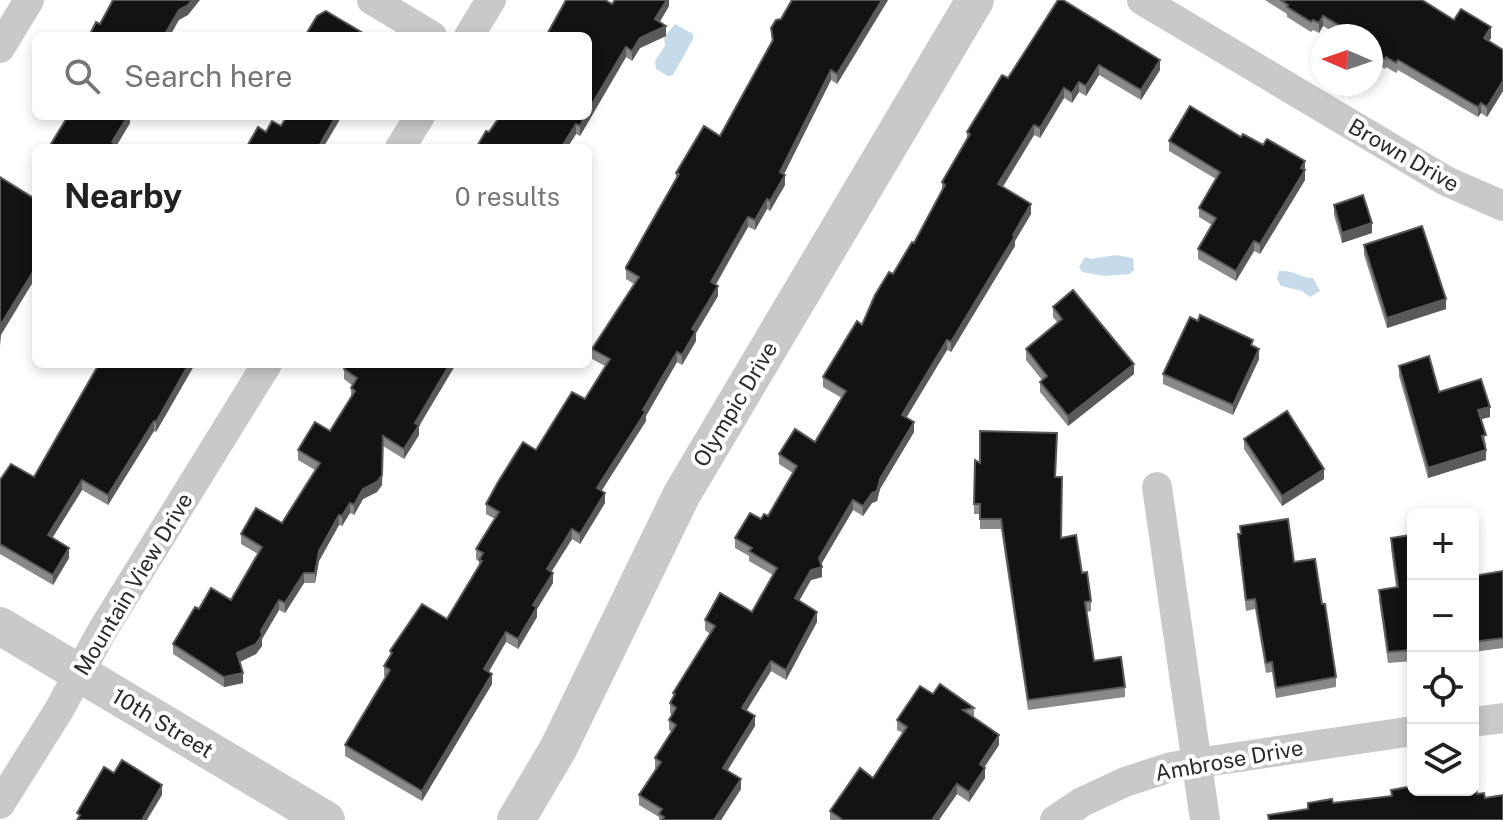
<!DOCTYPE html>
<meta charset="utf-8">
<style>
:root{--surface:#fff;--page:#f6f6f6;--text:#202124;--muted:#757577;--line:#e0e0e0}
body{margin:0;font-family:"Public Sans",sans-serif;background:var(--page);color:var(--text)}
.controls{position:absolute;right:24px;bottom:24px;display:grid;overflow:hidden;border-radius:12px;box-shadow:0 4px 12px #0003}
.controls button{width:72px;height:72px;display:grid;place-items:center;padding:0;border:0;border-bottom:2px solid var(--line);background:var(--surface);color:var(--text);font:40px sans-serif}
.compass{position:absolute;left:1311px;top:24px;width:72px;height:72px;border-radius:50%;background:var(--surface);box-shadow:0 4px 12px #0003;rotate:272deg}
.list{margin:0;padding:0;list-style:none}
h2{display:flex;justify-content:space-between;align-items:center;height:104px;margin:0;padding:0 32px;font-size:34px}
h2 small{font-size:26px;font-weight:400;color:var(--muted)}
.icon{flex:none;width:44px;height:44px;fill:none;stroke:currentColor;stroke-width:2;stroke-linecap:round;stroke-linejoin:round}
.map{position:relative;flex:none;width:1503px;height:820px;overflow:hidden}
.search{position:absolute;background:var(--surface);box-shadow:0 4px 12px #0003;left:32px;top:32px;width:560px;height:88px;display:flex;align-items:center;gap:20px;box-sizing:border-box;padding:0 28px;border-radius:12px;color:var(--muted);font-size:30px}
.panel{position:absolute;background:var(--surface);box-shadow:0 4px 12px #0003;left:32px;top:144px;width:560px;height:224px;border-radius:12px}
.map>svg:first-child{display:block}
.water{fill:#c5dbea}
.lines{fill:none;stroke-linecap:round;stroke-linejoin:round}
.minor{stroke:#c9c9c9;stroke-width:30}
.tertiary{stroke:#c9c9c9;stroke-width:38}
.wall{fill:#898989}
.shaded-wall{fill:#5a5a5a}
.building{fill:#131313;stroke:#5a5a5a;stroke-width:2}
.labels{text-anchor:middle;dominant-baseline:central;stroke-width:8;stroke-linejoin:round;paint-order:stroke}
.street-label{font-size:22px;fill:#2c2c2c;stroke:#fff}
</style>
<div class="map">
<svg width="1503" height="820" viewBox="0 0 1503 820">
<rect width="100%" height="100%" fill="#fff"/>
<g class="water">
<polygon points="675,24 693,34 693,39 673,75 668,76 656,69 655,61 665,46 664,37"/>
<polygon points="1116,255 1133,258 1134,270 1130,274 1104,276 1082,272 1079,267 1085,257 1091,259"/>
<path d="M1279,271C1295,270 1303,279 1313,278L1320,291L1310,297L1302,291L1281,286L1277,279Z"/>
</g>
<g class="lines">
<g class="minor">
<polyline points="372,0 432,36"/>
<polyline points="1142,0 1446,181 1503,206"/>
<polyline points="469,36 491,0"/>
<polyline points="0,48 29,0"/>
<polyline points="400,148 420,116"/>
<polyline points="1157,487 1205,820"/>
<polyline points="1473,722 1503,718"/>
<polyline points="0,804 59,710 102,631 267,364"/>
<polyline points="1055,820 1082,802 1125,782 1171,767 1413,731"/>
</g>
<g class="tertiary">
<polyline points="0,626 326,820"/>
<polyline points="516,820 558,749 682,494 975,0"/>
</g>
</g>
<g class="wall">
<polygon points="669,0 669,6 660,22 666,36 640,48 632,61 626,57 580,136 576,134 567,148 476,148 489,132 612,4"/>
<polygon points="792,0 888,0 837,84 831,80 784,174 785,185 770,211 767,209 755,230 748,227 716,285 718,296 696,333 696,341 682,365 677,362 646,416 646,421 601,491 605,503 580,544 572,539 551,572 553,583 537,609 537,617 518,649 506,642 489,672 492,684 422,801 345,756 345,745 386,677 384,676 384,666 390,656 390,651 447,619 479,566 479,561 476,559 476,549 495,519 486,514 486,504 585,399 605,366 592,359 592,349 634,284 626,279 626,267 676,179 676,173 720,136 772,43 771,28 781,19"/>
<polygon points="1058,0 1160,70 1141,100 1099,75 1086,96 1079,92 1072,103 1064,98 1040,138 1034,135 1003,187 1031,214 1015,241 1015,246 951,352 947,350 906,417 914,432 880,489 877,501 872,503 863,516 853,510 821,564 822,577 811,580 799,601 817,622 786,680 771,671 746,711 755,726 727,770 741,789 721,820 659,820 659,817 639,805 639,795 656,769 655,768 655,758 672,732 669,730 669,720 672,715 670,713 670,703 673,697 673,693 710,634 705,630 705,620 752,612 773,575 749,561 749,556 735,548 735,538 761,519 768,516 793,473 779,464 779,454 815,442 842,398 823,387 823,377 862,325 893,274 914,243 942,192 942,182 967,139 967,132 1008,78"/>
<polygon points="1265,0 1422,0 1454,20 1491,38 1489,41 1503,50 1503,91 1487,117 1481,113 1478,117 1398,70 1396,73 1386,67 1385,69 1371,60 1371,36 1340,36 1323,26 1319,33 1313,30 1311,32 1287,17 1287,14"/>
<polygon points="58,116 130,116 130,123 117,145 122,148 51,148 51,144 65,121"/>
<polygon points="1241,137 1305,161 1305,180 1260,254 1254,251 1236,281 1198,259 1198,249 1212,225 1199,217 1199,208 1216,179 1169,151 1169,141"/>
<polygon points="1334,205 1372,233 1342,243 1334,215"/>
<polygon points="1364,245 1446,309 1387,328 1364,255"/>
<polygon points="1053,307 1134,374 1068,426 1040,392 1040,382 1042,380 1026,360 1026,349 1058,323 1053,317"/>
<polygon points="1198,321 1253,346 1259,359 1233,415 1163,384 1163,374"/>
<polygon points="99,364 195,364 156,432 154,431 108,505 82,490 52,538 69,558 53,585 0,554 0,480 34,477"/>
<polygon points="347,364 456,364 419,426 419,435 404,459 383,446 382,485 377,492 363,499 354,515 350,513 342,526 339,525 319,561 315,583 304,583 285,613 279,610 262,639 262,646 256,654 240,662 243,683 224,687 173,654 173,644 199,609 231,600 258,554 241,544 241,534 282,523 315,470 298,460 298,450 330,431 351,398 351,388 353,386 344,379 344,369"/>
<polygon points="1399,366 1439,392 1490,417 1481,419 1486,445 1486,460 1428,478 1399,376"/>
<polygon points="1244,439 1324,479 1282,506 1244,449"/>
<polygon points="975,460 980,463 1056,477 1062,538 1082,573 1091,601 1091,611 1086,612 1094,661 1125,687 1125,697 1028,710 1001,529 980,529 980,514 974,514"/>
<polygon points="1240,526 1294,562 1322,604 1336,677 1336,687 1276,698 1272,672 1266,673 1255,609 1246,611 1238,544 1238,534 1240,534"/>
<polygon points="1391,538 1413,547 1413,661 1388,663 1379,600 1379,590 1396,587 1391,548"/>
<polygon points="1503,571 1503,648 1473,652 1473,576"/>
<polygon points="933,694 974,708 974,718 999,745 984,767 985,778 969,802 957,794 939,820 830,820 830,811 873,778 903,733 897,730 897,720"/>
</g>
<g class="shaded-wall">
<polygon points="192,0 200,0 188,15 179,20 170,36 164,36 179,10"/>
<polygon points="667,0 669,0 669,6 655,29 655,19"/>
<polygon points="882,0 888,0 837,84 837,74"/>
<polygon points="1323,16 1323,26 1319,33 1319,23"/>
<polygon points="666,26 666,36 640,48 632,61 632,51 640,38"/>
<polygon points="1491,27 1491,38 1484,48 1484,38"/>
<polygon points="626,47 626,57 580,136 580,126 585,116 588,116 588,111"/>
<polygon points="1160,60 1160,70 1141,100 1141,90"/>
<polygon points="1099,65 1099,75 1086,96 1086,86"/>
<polygon points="831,70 831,80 780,182 780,172"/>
<polygon points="1503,81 1503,91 1487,117 1487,107"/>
<polygon points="1079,82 1079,92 1072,103 1072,93"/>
<polygon points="1064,88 1064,98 1040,138 1040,128"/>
<polygon points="1481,103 1481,113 1478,117 1478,107"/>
<polygon points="128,116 130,116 130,123 115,148 112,142"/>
<polygon points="336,116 342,116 323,148 318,148"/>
<polygon points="576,124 576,134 567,148 561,148"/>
<polygon points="1034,125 1034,135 998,194 998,184"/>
<polygon points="1305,161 1305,180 1260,254 1260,244"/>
<polygon points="785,175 785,185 770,211 770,201"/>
<polygon points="767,199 767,209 755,230 755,220"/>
<polygon points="1031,204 1031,214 1015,241 1015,246 951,352 951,342"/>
<polygon points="748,217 748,227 711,292 711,282"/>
<polygon points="1372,223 1372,233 1342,243 1342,233"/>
<polygon points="1254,241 1254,251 1236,281 1236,271"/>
<polygon points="36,267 36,277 1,335 0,346 0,326"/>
<polygon points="718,286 718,296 696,333 696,341 682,365 682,355 692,329"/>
<polygon points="1446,299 1446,309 1387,328 1387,318"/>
<polygon points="947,340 947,350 902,425 902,415"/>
<polygon points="1259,349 1259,359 1233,415 1233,405"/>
<polygon points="677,352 677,362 646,416 646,421 597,498 597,488"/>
<polygon points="189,364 195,364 156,432 156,422"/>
<polygon points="450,364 456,364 419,426 419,435 404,459 404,449 415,423"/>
<polygon points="1134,364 1134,374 1068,426 1068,416"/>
<polygon points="1490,407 1490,417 1478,420 1478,410"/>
<polygon points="154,421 154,431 108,505 108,495"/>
<polygon points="914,422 914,432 880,489 877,501 872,503 863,516 863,506"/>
<polygon points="383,436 382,485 377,492 363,499 354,515 354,505"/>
<polygon points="1486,450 1486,460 1428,478 1428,468"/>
<polygon points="1324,469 1324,479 1282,506 1282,496"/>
<polygon points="82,480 82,490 48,545 48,535"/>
<polygon points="605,493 605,503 580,544 580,534"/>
<polygon points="853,500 853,510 819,568 819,558"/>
<polygon points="350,503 350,513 342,526 342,516"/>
<polygon points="339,515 339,525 319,561 315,583 315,573 319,551"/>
<polygon points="572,529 572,539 547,579 547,569"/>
<polygon points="69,548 69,558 53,585 53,575"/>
<polygon points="822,567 822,577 811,580 795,608 795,598 811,570"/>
<polygon points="304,573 304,583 285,613 285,603"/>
<polygon points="553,573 553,583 537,609 537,617 518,649 518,639 533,605"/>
<polygon points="279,600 279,610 262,639 262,646 256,654 237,663 237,653 261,631"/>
<polygon points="817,612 817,622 786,680 786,670"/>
<polygon points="506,632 506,642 484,679 484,669"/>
<polygon points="771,661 771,671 742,718 742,708"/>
<polygon points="243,673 243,683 224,687 224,677"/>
<polygon points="492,674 492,684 422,801 422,791"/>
<polygon points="755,716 755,726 723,778 723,768"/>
<polygon points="999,735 999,745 980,774 980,764"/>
<polygon points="985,768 985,778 969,802 969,792"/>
<polygon points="741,779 741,789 721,820 714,820"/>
<polygon points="957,784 957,794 939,820 932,820"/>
<polygon points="162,785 162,795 147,820 142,820"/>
</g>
<g class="building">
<polygon points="113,0 192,0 188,5 179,10 164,36 89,36 96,22 100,24"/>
<polygon points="566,0 605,0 612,4 615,0 667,0 655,19 666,26 640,38 632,51 626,47 588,111 588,36 546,36"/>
<polygon points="792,0 882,0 837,74 831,70 780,172 785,175 770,201 767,199 755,220 748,217 711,282 718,286 692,329 696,331 682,355 677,352 643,410 646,411 597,488 605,493 580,534 572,529 547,569 553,573 533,605 537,607 518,639 506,632 484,669 492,674 422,791 345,745 390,670 384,666 392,653 390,651 422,604 447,619 482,561 479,560 483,553 476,549 499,512 486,504 498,482 523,442 536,450 572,392 585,399 610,359 592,349 639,277 626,269 626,267 679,174 676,173 704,126 720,136 773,40 771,28 776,20 781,19"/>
<polygon points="1058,0 1063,0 1160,60 1141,90 1099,65 1086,86 1079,82 1072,93 1064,88 1040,128 1034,125 998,184 1031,204 1013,235 1015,236 951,342 947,340 902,415 914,422 880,479 877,491 872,493 863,506 853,500 819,558 822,567 811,570 795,598 817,612 786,670 771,661 742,708 755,716 723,768 741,779 714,820 662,820 664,817 659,814 662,809 639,795 661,762 655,758 676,725 669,720 676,708 670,703 675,694 673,693 715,626 705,620 720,593 752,612 777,568 749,551 752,548 735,538 750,513 761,519 764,514 768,516 797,466 779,454 795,429 815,442 846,391 823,377 857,321 862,325 875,295 889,272 893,274 912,242 914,243 945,185 942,182 970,134 967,132 1002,75 1008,78"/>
<polygon points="1281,0 1422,0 1454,20 1461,9 1491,27 1484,38 1503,50 1503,81 1487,107 1481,103 1478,107 1398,60 1396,63 1386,57 1385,59 1371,50 1371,36 1357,36 1323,16 1319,23 1313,20 1311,22 1287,7 1288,5"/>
<polygon points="326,11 368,36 305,36 317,16"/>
<polygon points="1190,106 1241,137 1243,134 1263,145 1267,139 1305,161 1301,168 1305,170 1260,244 1254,241 1236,271 1198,249 1216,218 1199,208 1220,172 1169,141"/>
<polygon points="68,116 128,116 112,142 122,148 58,148 51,144"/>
<polygon points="287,116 336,116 318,148 246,148 258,127 266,132 272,121 281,126"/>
<polygon points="500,116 585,116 580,126 576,124 561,148 524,148 521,146 521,148 476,148 486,131 489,132"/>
<polygon points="0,177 32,197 36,190 36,267 0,326"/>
<polygon points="1363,195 1372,223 1342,233 1334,205"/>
<polygon points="1422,226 1446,299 1387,318 1364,245"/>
<polygon points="1073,290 1134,364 1068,416 1040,382 1047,376 1026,349 1062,319 1053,307"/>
<polygon points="1200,315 1253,340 1251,345 1259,349 1233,405 1163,374 1190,317 1198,321"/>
<polygon points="1429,356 1439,392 1481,379 1490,407 1478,410 1486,435 1482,436 1486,450 1428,468 1399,366"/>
<polygon points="99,364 189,364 156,422 154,421 108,495 82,480 48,535 69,548 53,575 0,544 0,480 11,464 34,477"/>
<polygon points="347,364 450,364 415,423 419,425 404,449 383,436 382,475 377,482 363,489 354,505 350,503 342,516 339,515 319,551 315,573 304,573 285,603 279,600 261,631 262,635 256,644 237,653 243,673 224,677 173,644 195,607 199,609 211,588 231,600 262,547 241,534 256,508 282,523 320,463 298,450 315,422 330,431 355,391 351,388 357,378 344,369"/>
<polygon points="1287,411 1324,469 1282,496 1244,439"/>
<polygon points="980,431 1057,433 1055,477 1062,477 1061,538 1076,535 1082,573 1087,572 1091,601 1085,602 1094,661 1121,657 1125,687 1028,700 1001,519 980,519 980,504 974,504 975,460 980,463"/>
<polygon points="1288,519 1294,562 1315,559 1322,604 1325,604 1336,677 1276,688 1272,662 1266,663 1255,599 1246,600 1238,534 1241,534 1240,526"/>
<polygon points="1411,535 1413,547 1413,650 1388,652 1379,590 1398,587 1391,538"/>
<polygon points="1503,571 1503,638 1473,642 1473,576"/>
<polygon points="940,684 974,708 963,710 999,735 980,764 985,768 969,792 957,784 932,820 843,820 830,811 860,768 873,778 907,727 897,720 920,686 933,694"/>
<polygon points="122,760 162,785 142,820 77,820 80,815 77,813 104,767 114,773"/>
<polygon points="1473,775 1474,775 1477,794 1484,793 1485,798 1503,795 1503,820 1269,820 1268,815 1308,809 1308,803 1332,799 1333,803 1392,796 1391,790 1413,786 1413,790 1473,790"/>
</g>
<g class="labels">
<g class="street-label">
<text transform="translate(1404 155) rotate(30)">Brown Drive</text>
<text transform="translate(735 404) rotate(-59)">Olympic Drive</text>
<text transform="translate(133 584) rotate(-59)">Mountain View Drive</text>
<text transform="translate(163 723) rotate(31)">10th Street</text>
<text transform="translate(1229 760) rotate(-10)">Ambrose Drive</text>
</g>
</g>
</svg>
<div class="controls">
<button>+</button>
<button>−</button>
<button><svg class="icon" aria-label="locate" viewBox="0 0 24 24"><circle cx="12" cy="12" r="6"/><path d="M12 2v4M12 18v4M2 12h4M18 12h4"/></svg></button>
<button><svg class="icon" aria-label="layers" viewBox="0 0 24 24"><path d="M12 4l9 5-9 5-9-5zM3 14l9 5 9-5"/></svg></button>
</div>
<svg class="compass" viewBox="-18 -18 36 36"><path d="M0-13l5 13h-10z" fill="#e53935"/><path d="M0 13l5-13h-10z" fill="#757577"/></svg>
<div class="search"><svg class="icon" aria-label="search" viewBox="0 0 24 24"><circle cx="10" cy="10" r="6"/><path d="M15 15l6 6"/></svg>Search here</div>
<section class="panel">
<h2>Nearby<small>0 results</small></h2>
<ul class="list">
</ul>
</section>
</div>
